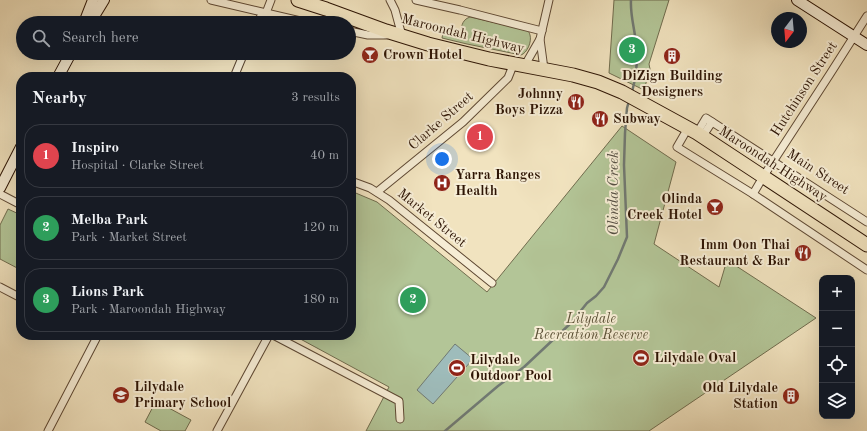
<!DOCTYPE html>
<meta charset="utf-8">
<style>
:root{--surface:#171b24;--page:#20242c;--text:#f1f3f6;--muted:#9ea1a6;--line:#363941;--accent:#7c3aed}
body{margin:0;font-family:"Old Standard TT",serif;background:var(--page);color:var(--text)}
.controls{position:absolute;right:12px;bottom:12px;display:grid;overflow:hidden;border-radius:8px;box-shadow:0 4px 16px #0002}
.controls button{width:36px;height:36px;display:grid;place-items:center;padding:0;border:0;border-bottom:1px solid var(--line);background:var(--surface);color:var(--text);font:20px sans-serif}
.compass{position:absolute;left:771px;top:12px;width:36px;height:36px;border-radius:50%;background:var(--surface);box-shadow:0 4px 16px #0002;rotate:196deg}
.you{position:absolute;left:442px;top:159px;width:14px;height:14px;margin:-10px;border:3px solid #fff;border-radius:50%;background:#1a73e8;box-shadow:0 0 0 6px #1a73e833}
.badge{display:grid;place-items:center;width:26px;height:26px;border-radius:50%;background:var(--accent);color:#fff;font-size:13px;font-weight:700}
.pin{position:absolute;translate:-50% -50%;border:2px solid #fff;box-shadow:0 1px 4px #0006}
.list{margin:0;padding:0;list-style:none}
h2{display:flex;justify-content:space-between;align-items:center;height:52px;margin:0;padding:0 16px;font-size:17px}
h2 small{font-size:13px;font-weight:400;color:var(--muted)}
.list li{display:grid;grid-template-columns:26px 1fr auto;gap:12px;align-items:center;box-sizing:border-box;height:64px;margin:0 8px 8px;padding:0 8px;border:1px solid var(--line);border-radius:16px}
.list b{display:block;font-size:15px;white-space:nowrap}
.list p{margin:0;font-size:13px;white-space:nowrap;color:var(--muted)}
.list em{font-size:13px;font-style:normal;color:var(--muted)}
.icon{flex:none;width:22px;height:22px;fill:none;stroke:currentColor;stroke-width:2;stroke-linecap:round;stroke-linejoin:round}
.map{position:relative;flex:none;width:867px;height:431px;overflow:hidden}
.search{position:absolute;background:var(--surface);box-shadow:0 4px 16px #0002;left:16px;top:16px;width:340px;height:44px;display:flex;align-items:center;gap:10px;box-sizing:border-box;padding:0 14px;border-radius:22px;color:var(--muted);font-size:15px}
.panel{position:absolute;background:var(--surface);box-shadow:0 4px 16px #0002;left:16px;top:72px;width:340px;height:268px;border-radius:16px}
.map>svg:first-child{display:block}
.green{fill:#b3c597;stroke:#706c4e}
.water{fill:#9ebcbb;stroke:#717972}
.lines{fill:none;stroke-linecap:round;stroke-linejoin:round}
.stream{stroke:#717972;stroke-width:2.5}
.street-casing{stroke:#5e4833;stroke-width:9}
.secondary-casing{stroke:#2d1404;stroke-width:12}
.highway-casing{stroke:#2d1404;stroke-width:15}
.street{stroke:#f6edd5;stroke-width:7}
.secondary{stroke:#f6edd5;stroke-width:10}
.highway{stroke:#f1e3bf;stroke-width:13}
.labels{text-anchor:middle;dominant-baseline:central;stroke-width:4;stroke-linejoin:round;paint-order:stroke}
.street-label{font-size:14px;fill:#2d1404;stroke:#f6edd5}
.poi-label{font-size:14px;font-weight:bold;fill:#2d1404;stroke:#f6edd5;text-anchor:start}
.park-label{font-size:14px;font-style:italic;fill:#5c5237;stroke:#f6edd5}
.water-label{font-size:15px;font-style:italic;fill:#554f44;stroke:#f6edd5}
</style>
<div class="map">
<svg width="867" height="431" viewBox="0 0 867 431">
<rect width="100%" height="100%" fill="#f1e3bf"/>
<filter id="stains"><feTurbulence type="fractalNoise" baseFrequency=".005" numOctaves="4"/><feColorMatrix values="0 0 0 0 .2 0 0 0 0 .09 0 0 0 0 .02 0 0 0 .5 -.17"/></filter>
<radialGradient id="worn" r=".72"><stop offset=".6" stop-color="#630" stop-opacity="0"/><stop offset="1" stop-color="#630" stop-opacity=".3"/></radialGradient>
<g class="green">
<polygon points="614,0 669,0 649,64 650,69 644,90 609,73"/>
<path d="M470,17L527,30C529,32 529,32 530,35C532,42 527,53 521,55L467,44L442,38L443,33L461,37C461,28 461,20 470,17Z"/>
<polygon points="622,126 676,162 654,244 719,287 727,260 816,318 649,431 366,431 389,387 293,335 351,335 351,191 377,202 487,292"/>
<polygon points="8,209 21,215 21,270 0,259 0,225"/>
<polygon points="156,401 191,420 185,431 161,431 145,422"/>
</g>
<polygon class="water" points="455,344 473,359 433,404 417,390"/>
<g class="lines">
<g class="stream">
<path d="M631,0C630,15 635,30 636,44C638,60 636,77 632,92"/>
<polyline points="445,431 498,386 524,367 571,323 587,303 596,296 604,287 618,259 627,237 624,165 625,133 627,108 629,101"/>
</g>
<g class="street-casing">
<g id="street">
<polyline points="211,0 309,23"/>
<polyline points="390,0 395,10 402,36 401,36"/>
<polyline points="416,0 460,10 542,31"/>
<polyline points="266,13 268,19 267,23"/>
<polyline points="257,23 261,16 266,13 271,0"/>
<polyline points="349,31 368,35 386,35"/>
<polyline points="525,65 540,39"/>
<polyline points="544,69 540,39 549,0"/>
<polyline points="234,77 244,53"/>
<polyline points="688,128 677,147 753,194 867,270"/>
<polyline points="697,133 706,118 867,222"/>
<polyline points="702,137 712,122"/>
<polyline points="351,181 370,188 389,200 492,283"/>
<polyline points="377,192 463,122 508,78 514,63"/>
<polyline points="0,194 21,205"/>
<polyline points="753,194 763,177 830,74 867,16"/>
<polyline points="0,287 21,298"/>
<polyline points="273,335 399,401 400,419"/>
<polyline points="48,431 98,335"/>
<polyline points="217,431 269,335"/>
</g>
</g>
<g class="secondary-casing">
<g id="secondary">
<polyline points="797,0 867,45"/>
<polyline points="84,23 93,0"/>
<polyline points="90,23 104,0"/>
<polyline points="58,77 71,53"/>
<polyline points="0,188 21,147"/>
</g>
</g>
<g class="highway-casing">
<polyline id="highway" points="298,0 326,9 386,31 428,44 489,59 573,75 598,82 622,92 697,133 867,245"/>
</g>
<use href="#street" class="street"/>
<use href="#secondary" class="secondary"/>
<use href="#highway" class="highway"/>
</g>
<defs>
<g id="bar-disc" transform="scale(0.9)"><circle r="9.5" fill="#8f2418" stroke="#f6edd5"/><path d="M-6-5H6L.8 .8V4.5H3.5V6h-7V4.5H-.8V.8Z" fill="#fff"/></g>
<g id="building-disc" transform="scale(0.9)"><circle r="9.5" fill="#8f2418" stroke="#f6edd5"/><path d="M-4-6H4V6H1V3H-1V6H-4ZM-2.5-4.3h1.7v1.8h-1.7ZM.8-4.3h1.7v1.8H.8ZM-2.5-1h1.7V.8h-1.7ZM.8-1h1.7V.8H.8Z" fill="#fff"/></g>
<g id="restaurant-disc" transform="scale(0.9)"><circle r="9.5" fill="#8f2418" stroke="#f6edd5"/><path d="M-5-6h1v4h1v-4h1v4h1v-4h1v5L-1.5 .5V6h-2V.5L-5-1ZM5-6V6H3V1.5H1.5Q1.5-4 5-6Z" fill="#fff"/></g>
<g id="hospital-disc" transform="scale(0.9)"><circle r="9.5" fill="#8f2418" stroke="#f6edd5"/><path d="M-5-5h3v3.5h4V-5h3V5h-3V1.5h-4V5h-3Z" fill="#fff"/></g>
<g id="stadium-disc" transform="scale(0.9)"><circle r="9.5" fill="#8f2418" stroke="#f6edd5"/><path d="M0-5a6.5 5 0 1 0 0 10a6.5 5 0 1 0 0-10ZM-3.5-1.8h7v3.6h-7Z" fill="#fff"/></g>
<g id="school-disc" transform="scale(0.9)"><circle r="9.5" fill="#8f2418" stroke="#f6edd5"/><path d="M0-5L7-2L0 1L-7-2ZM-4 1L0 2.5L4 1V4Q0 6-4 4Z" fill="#fff"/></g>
</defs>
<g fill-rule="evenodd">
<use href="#bar-disc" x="370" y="55"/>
<use href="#building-disc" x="672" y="56"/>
<use href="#restaurant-disc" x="576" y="102"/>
<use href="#restaurant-disc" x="600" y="119"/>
<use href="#hospital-disc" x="442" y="183"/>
<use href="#bar-disc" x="715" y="207"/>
<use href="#restaurant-disc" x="803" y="253"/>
<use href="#stadium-disc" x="641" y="358"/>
<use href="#stadium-disc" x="457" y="368"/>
<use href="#school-disc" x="121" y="395"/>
<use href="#building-disc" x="791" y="396"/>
</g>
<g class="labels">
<g class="street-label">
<text transform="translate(463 34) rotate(14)">Maroondah Highway</text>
<text transform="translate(804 89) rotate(-57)">Hutchinson Street</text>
<text transform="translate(441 121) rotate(-41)">Clarke Street</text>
<text transform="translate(773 164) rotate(33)">Maroondah Highway</text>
<text transform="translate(818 172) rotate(33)">Main Street</text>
<text transform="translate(432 218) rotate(39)">Market Street</text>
</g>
<g class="poi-label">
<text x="383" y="55">Crown Hotel</text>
<text x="672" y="76" text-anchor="middle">DiZign Building<tspan x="672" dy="16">Designers</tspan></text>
<text x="563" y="94" text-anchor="end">Johnny<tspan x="563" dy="16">Boys Pizza</tspan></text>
<text x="613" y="119">Subway</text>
<text x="455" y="175">Yarra Ranges<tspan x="455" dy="16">Health</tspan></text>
<text x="702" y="199" text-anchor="end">Olinda<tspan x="702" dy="16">Creek Hotel</tspan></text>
<text x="790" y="245" text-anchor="end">Imm Oon Thai<tspan x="790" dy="16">Restaurant &amp; Bar</tspan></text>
<text x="654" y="358">Lilydale Oval</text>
<text x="470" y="360">Lilydale<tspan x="470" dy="16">Outdoor Pool</tspan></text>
<text x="134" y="387">Lilydale<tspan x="134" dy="16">Primary School</tspan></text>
<text x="778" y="388" text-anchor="end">Old Lilydale<tspan x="778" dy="16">Station</tspan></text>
</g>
<g class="park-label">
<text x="591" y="319">Lilydale<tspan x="591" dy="16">Recreation Reserve</tspan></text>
</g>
<g class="water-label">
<text transform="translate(614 193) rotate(-90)">Olinda Creek</text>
</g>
</g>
<rect width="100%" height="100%" filter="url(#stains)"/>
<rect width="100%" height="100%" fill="url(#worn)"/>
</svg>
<div class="controls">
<button>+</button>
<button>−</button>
<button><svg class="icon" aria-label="locate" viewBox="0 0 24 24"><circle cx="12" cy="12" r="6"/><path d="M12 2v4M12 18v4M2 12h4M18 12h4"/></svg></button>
<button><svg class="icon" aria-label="layers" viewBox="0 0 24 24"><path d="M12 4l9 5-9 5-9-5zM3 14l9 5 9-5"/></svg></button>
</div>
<svg class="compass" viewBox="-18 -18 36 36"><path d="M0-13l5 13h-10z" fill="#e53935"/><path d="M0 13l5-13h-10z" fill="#9ea1a6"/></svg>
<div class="you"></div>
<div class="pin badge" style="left:480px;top:137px;background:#e0444e">1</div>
<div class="pin badge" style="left:413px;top:300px;background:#2e9e5b">2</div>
<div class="pin badge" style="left:632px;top:50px;background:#2e9e5b">3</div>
<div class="search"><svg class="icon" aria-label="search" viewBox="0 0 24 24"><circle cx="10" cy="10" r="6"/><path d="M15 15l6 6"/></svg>Search here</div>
<section class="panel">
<h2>Nearby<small>3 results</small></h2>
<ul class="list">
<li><span class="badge" style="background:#e0444e">1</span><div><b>Inspiro</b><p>Hospital · Clarke Street</p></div><em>40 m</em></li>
<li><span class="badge" style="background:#2e9e5b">2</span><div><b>Melba Park</b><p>Park · Market Street</p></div><em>120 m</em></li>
<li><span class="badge" style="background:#2e9e5b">3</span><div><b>Lions Park</b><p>Park · Maroondah Highway</p></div><em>180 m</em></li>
</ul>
</section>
</div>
